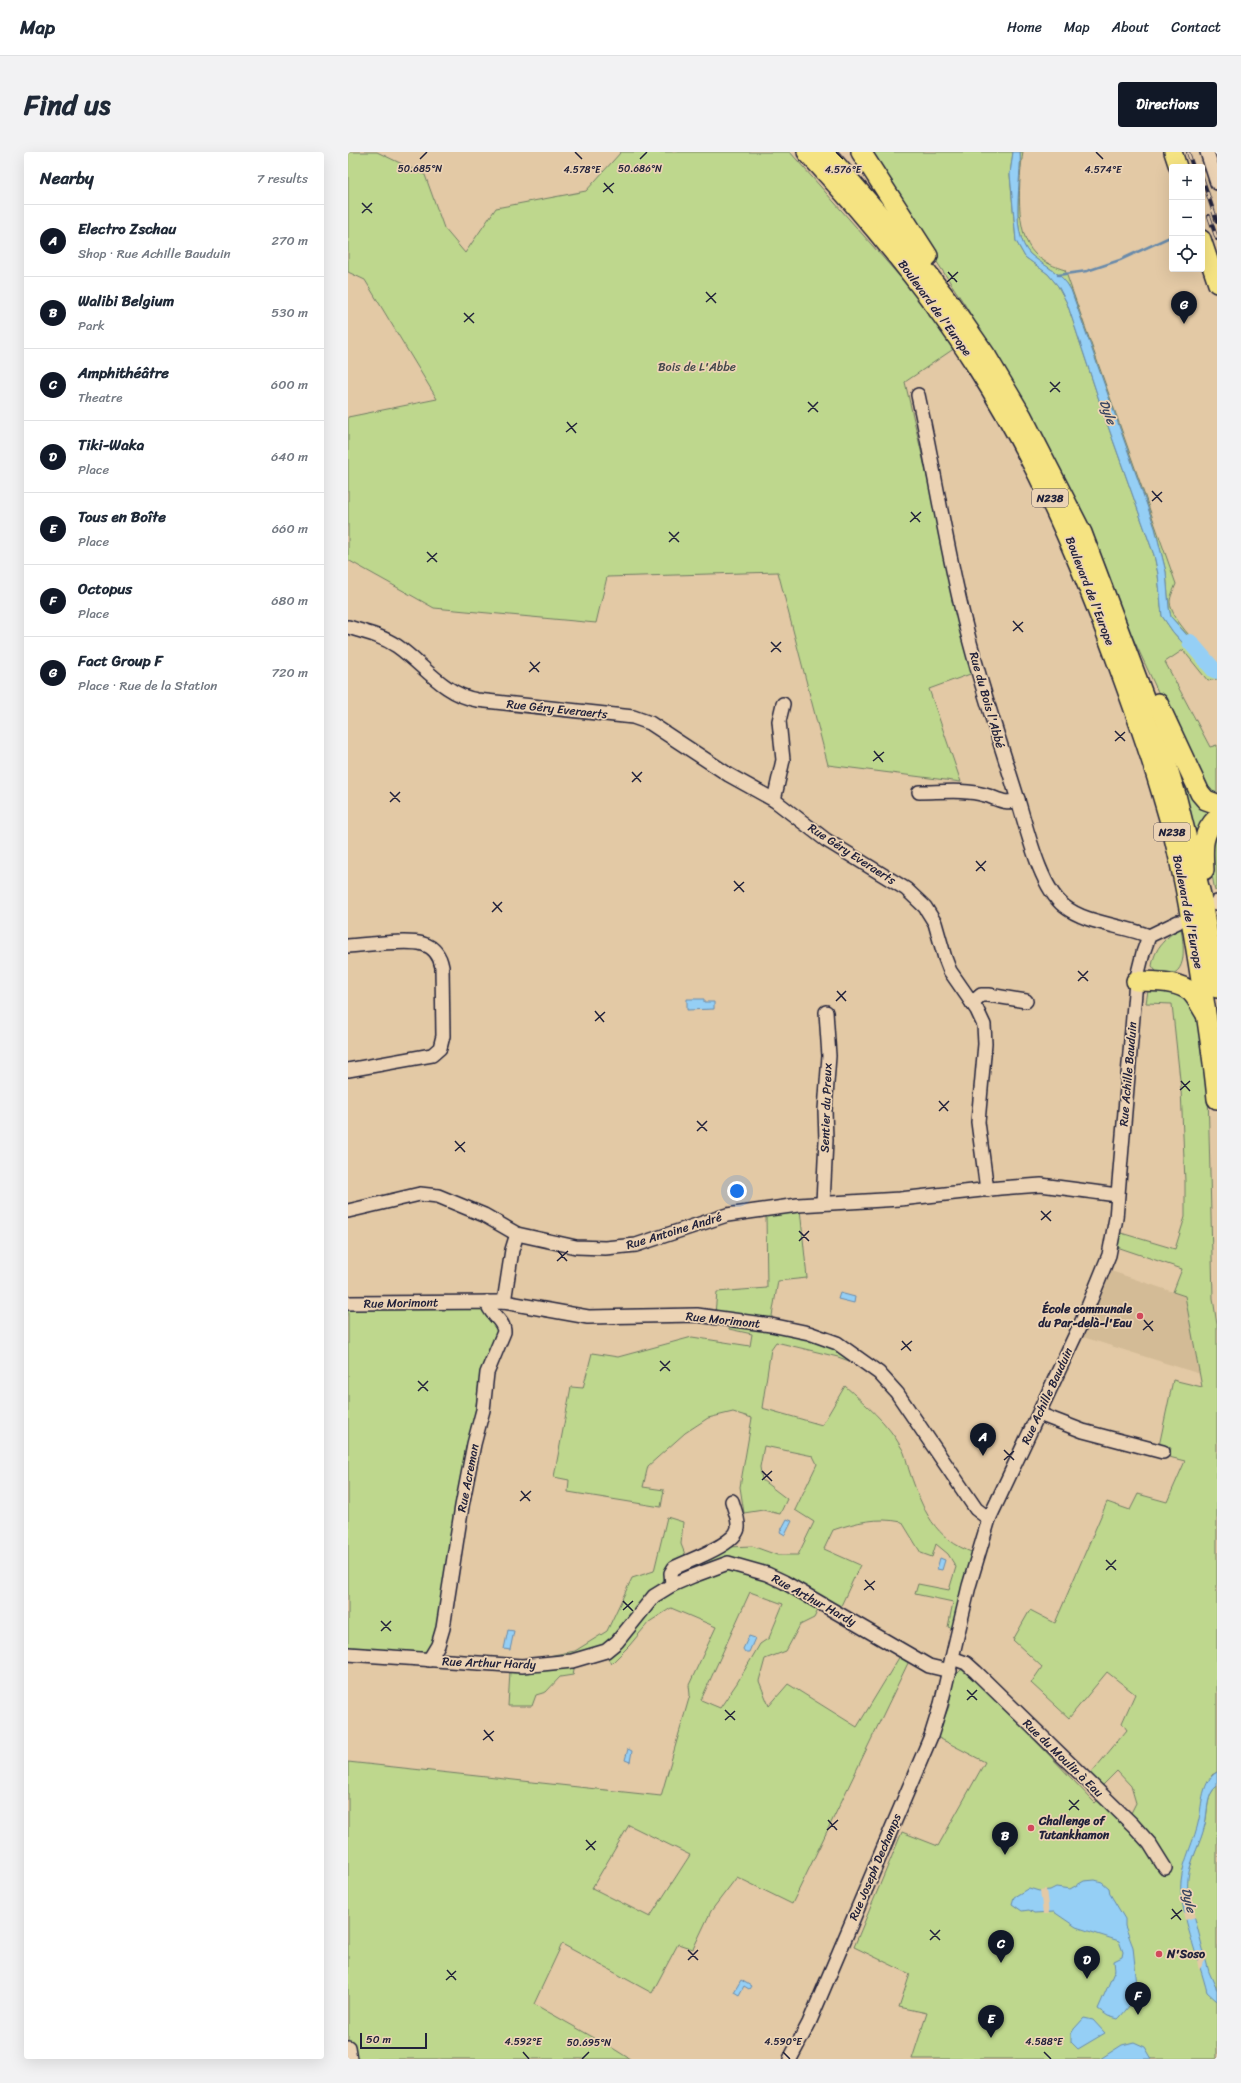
<!DOCTYPE html>
<meta charset="utf-8">
<style>
:root{--surface:#fff;--page:#f2f2f3;--text:#1f2937;--muted:#747a83;--line:#e0e1e3;--accent:#111827}
body{margin:0;font-family:Sriracha,sans-serif;background:var(--page);color:var(--text)}
.controls{position:absolute;right:12px;top:12px;display:grid;overflow:hidden;border-radius:4px;box-shadow:0 4px 16px #0002}
.controls button{width:36px;height:36px;display:grid;place-items:center;padding:0;border:0;border-bottom:1px solid var(--line);background:var(--surface);color:var(--text);font:20px sans-serif}
.scale{position:absolute;left:12px;bottom:10px;width:67px;box-sizing:border-box;padding-left:4px;border:2px solid #22223b;border-top:0;font-size:11px;line-height:14px;white-space:nowrap;color:#22223b;-webkit-text-stroke:3px #ecd3b4;paint-order:stroke}
.you{position:absolute;left:389px;top:1039px;width:14px;height:14px;margin:-10px;border:3px solid #fff;border-radius:50%;background:#1a73e8;box-shadow:0 0 0 6px #1a73e833}
.badge{display:grid;place-items:center;width:26px;height:26px;border-radius:50%;background:var(--accent);color:#fff;font-size:13px;font-weight:700}
.pin{position:absolute;translate:-50% -33px;filter:drop-shadow(0 1px 2px #0008)}
.pin::after{content:'';position:absolute;top:21px;width:14px;height:12px;background:inherit;clip-path:polygon(0 0,100% 0,50% 100%)}
.list{margin:0;padding:0;list-style:none}
h2{display:flex;justify-content:space-between;align-items:center;height:52px;margin:0;padding:0 16px;font-size:17px}
h2 small{font-size:13px;font-weight:400;color:var(--muted)}
.list li{display:grid;grid-template-columns:26px 1fr auto;gap:12px;align-items:center;box-sizing:border-box;height:72px;padding:0 16px;border-top:1px solid var(--line)}
.list b{display:block;font-size:15px;white-space:nowrap}
.list p{margin:0;font-size:13px;white-space:nowrap;color:var(--muted)}
.list em{font-size:13px;font-style:normal;color:var(--muted)}
.icon{flex:none;width:22px;height:22px;fill:none;stroke:currentColor;stroke-width:2;stroke-linecap:round;stroke-linejoin:round}
.map{position:relative;flex:none;width:869px;height:1907px;overflow:hidden;border-radius:4px}
header{display:flex;align-items:center;gap:24px;box-sizing:border-box;height:56px;padding:0 20px;background:var(--surface);border-bottom:1px solid var(--line)}
header strong{font-size:19px}
nav{display:flex;gap:22px;margin-inline-start:auto;font-size:14px}
.intro{display:flex;align-items:center;justify-content:space-between;box-sizing:border-box;height:96px;padding:0 24px}
h1{margin:0;font-size:28px}
.button{padding:10px 18px;border-radius:4px;background:var(--accent);color:#fff;font-size:14px;font-weight:700}
main{display:flex;gap:24px;padding:0 24px}
aside{flex:1;background:var(--surface);border-radius:4px;box-shadow:0 4px 16px #0002}
.map>svg:first-child{display:block}
.built{fill:#d3bb96}
.green{fill:#bed78d;stroke:#707c64;fill-rule:evenodd}
.water{fill:#95cff5;stroke:#678aab}
.pier{fill:#e3c9a5}
.lines{fill:none;stroke-linecap:round;stroke-linejoin:round}
.stream{stroke:#678aab;stroke-width:2.5}
.river{stroke:#95cff5;stroke-width:16}
.minor-casing{stroke:#22223b;stroke-width:16}
.major-casing{stroke:#22223b;stroke-width:20}
.highway-casing{stroke:#22223b;stroke-width:22}
.minor{stroke:#ecd3b4;stroke-width:13}
.major{stroke:#f5e382;stroke-width:17}
.highway{stroke:#f5e382;stroke-width:19}
.rail-casing{stroke:#22223b;stroke-width:4}
.rail{stroke:#ecd3b4;stroke-width:2.5;stroke-dasharray:8;stroke-linecap:butt}
.ticks{fill:none;stroke:#22223b;stroke-width:1.5}
.poi-dot{fill:#d1495b;stroke:#ecd3b4;stroke-width:1.5}
.labels{text-anchor:middle;dominant-baseline:central;stroke-width:3.5;stroke-linejoin:round;paint-order:stroke}
.shield{fill:#ecd3b4;stroke:#5f575f;stroke-width:1}
.shield-label{font-size:11px;font-weight:bold;fill:#22223b}
.street-label{font-size:12px;fill:#22223b;stroke:#ecd3b4}
.park-label{font-size:12px;fill:#41464b;stroke:#ecd3b4}
.poi-label{font-size:12px;font-weight:bold;fill:#22223b;stroke:#ecd3b4;text-anchor:start}
.water-label{font-size:13px;font-style:italic;fill:#394560;stroke:#ecd3b4}
.ticks-label{font-size:10px;text-anchor:middle;fill:#22223b;stroke:#ecd3b4;stroke-width:3.5;stroke-linejoin:round;paint-order:stroke}
</style>
<header>
<strong>Map</strong>
<nav><a>Home</a><a>Map</a><a>About</a><a>Contact</a></nav>
</header>
<div class="intro"><h1>Find us</h1><a class="button">Directions</a></div>
<main>
<aside>
<h2>Nearby<small>7 results</small></h2>
<ul class="list">
<li><span class="badge">A</span><div><b>Electro Zschau</b><p>Shop · Rue Achille Bauduin</p></div><em>270 m</em></li>
<li><span class="badge">B</span><div><b>Walibi Belgium</b><p>Park</p></div><em>530 m</em></li>
<li><span class="badge">C</span><div><b>Amphithéâtre</b><p>Theatre</p></div><em>600 m</em></li>
<li><span class="badge">D</span><div><b>Tiki-Waka</b><p>Place</p></div><em>640 m</em></li>
<li><span class="badge">E</span><div><b>Tous en Boîte</b><p>Place</p></div><em>660 m</em></li>
<li><span class="badge">F</span><div><b>Octopus</b><p>Place</p></div><em>680 m</em></li>
<li><span class="badge">G</span><div><b>Fact Group F</b><p>Place · Rue de la Station</p></div><em>720 m</em></li>
</ul>
</aside>
<div class="map">
<svg width="869" height="1907" viewBox="0 0 869 1907">
<rect width="100%" height="100%" fill="#e3c9a5"/>
<filter id="ink" filterUnits="userSpaceOnUse"><feTurbulence type="fractalNoise" baseFrequency=".025" numOctaves="2"/><feDisplacementMap in="SourceGraphic" scale="8" xChannelSelector="R" yChannelSelector="G"/><feConvolveMatrix kernelMatrix="1 2 1 2 8 2 1 2 1" color-interpolation-filters="sRGB"/></filter>
<g filter="url(#ink)">
<polygon class="built" points="763,1119 837,1144 852,1222 735,1185"/>
<g class="green">
<polygon points="0,0 29,0 77,23 96,76 117,101 148,56 238,39 273,0 442,0 575,151 607,196 557,230 625,521 581,537 613,630 480,613 430,420 259,425 248,471 86,456 0,408 0,265 89,247 17,128 0,120"/>
<path d="M517,0H665L662,23L668,89L677,105L700,122L710,134L719,151L755,260L806,403L810,422L814,464L825,480L850,508L859,505L823,465L821,456L818,420L807,376L723,138C714,120 696,115 682,102C661,80 674,27 672,0H675C671,27 666,81 687,102C695,110 707,115 717,118L828,432C826,437 822,445 822,450C823,468 855,499 869,510V527L860,529L835,498L817,510L862,595L869,593V644L851,628L778,471L733,359L680,259L617,153Z"/>
<polygon points="816,572 865,656 849,693"/>
<polygon points="869,671 869,737 867,739 860,702"/>
<path d="M833,776C836,796 841,829 810,822L804,814C806,797 818,784 833,776Z"/>
<path d="M813,837H825L846,853L852,877L860,938L865,1146L869,1173V1620L864,1623L848,1682L835,1718L841,1719C845,1703 853,1688 857,1672C860,1660 858,1642 869,1634V1907H564L579,1861L551,1855L562,1822L506,1795L554,1680L590,1694L637,1610L589,1585L601,1554L606,1525L613,1518L619,1517L747,1651L751,1647L782,1663L788,1651L783,1634L769,1619L752,1636L739,1626L779,1578L774,1571L787,1542L759,1520L721,1566L683,1531L694,1515L665,1488L682,1458L707,1471L759,1350L782,1358L790,1342L819,1350L837,1309L821,1305L823,1296L811,1294L825,1228L854,1235L837,1144L825,1140L834,1117L769,1095L773,1081L827,1097L837,1065V1030L833,937L824,852L798,851L800,839Z"/>
<polygon points="452,1057 459,1126 430,1129 423,1170 367,1162 369,1140 419,1136 418,1062"/>
<polygon points="134,1153 152,1170 149,1188 131,1230 123,1293 86,1495 78,1502 0,1499 0,1154"/>
<path d="M383,1170L464,1184L508,1206L504,1210L490,1205L428,1190L423,1197L414,1256L474,1273L497,1234C517,1252 540,1271 553,1295C558,1302 559,1313 562,1321C575,1358 586,1387 626,1401L608,1478L600,1475L605,1450L567,1442L570,1432L601,1438L608,1415L600,1402L588,1392L584,1405L573,1401L554,1370C529,1365 509,1370 485,1378L476,1397L512,1413L491,1458L381,1409L332,1426V1417L380,1395L404,1394L429,1403H450L466,1370L447,1358L469,1312L465,1304L416,1294L412,1315L414,1328L439,1347L432,1362L415,1358L396,1361L392,1335L404,1266L385,1260L360,1266L337,1281L300,1314L295,1335L316,1338L313,1355L220,1340L221,1328L206,1325L223,1235L235,1236L244,1201L270,1205L344,1185L402,1194L404,1182L381,1177Z"/>
<polygon points="319,1365 335,1370 333,1392 338,1405 325,1413 315,1429 257,1498 189,1510 189,1506 227,1499 259,1479 284,1426 306,1419"/>
<path d="M381,1414L418,1424L472,1454L466,1466L452,1473L438,1499L417,1507L411,1529L421,1554L440,1532L509,1575L552,1504L561,1509L444,1752L389,1725L363,1759L345,1797L330,1792L304,1841L214,1792L186,1852L266,1897L282,1907H5L0,1889V1610L313,1644L342,1543L341,1533L368,1475L323,1456L301,1470L281,1494L263,1512L257,1502L306,1449L324,1436ZM402,1440L435,1452L421,1486L412,1492L389,1531L372,1556L353,1548ZM281,1673L342,1703L302,1765L244,1736Z"/>
<polygon points="227,1511 225,1523 212,1525 198,1540 188,1543 184,1554 160,1554 162,1519"/>
</g>
<g class="water">
<path d="M665,0H672C674,27 661,80 682,102C696,115 714,120 723,138L807,376L818,420L821,456L823,465L859,506L850,508L825,480L814,464L810,422L806,403L755,260L719,151L710,134L700,122L677,105L668,89L662,22Z"/>
<polygon points="339,847 356,847 356,850 366,850 366,857 339,858"/>
<polygon points="492,1141 507,1145 506,1151 490,1147"/>
<polygon points="439,1367 444,1369 437,1383 432,1380"/>
<polygon points="592,1406 597,1408 594,1418 589,1417"/>
<polygon points="160,1478 166,1479 162,1498 156,1497"/>
<polygon points="401,1484 407,1486 401,1500 397,1500 395,1497"/>
<polygon points="280,1597 284,1599 282,1610 277,1608"/>
<path d="M869,1620V1634C858,1642 860,1660 857,1672C852,1696 837,1714 840,1740L861,1820L869,1838V1849L859,1840C852,1811 830,1755 833,1729C835,1708 847,1688 851,1667C854,1652 854,1629 869,1620Z"/>
<path d="M747,1728L754,1730L761,1736L762,1742L777,1767V1774L785,1795L790,1843C788,1845 772,1866 770,1867L760,1864L750,1857L767,1818L766,1809L774,1805L775,1800L771,1789L728,1775L706,1760L686,1761L681,1758L674,1759L664,1752L666,1745L681,1736L691,1739L702,1738L708,1735L722,1737L736,1729Z"/>
<polygon points="393,1828 403,1834 401,1837 396,1834 391,1843 386,1840"/>
<polygon points="736,1866 745,1868 757,1881 730,1897 723,1890 723,1882 726,1877"/>
<polygon points="786,1890 797,1895 804,1907 752,1907 774,1893"/>
</g>
<g class="pier">
<polygon points="698,1737 701,1762 695,1762 692,1738"/>
<polygon points="846,1758 848,1765 837,1768 835,1761"/>
<polygon points="857,1798 859,1806 851,1818 849,1809"/>
</g>
<g class="lines">
<polyline class="stream" points="710,123 739,119 772,108 824,84"/>
<polyline class="river" points="842,490 866,518 869,519"/>
<g class="minor-casing">
<g id="minor">
<polyline points="859,0 869,31"/>
<path d="M570,243C585,312 596,381 612,450C627,517 650,583 670,648C679,677 692,735 716,754C738,772 775,773 801,784"/>
<path d="M0,475C17,480 34,484 49,494C75,512 96,543 129,548L285,565L302,571L381,623L426,648L478,688L558,737L577,755L587,771L597,806L602,819L629,858L636,873L637,892L630,970L639,1038"/>
<path d="M571,640C593,640 617,637 637,643C649,646 658,654 670,647"/>
<polyline points="426,648 435,608 431,569 435,552"/>
<polyline points="868,751 869,750"/>
<path d="M0,794C18,793 59,787 75,792C86,795 92,804 94,815L95,884L92,896L84,903L0,918"/>
<polyline points="624,851 633,843 641,843 678,849"/>
<polyline points="475,1051 478,988 477,958 481,904 478,860"/>
<polyline points="0,1059 72,1042 90,1044 136,1063 169,1082 228,1095 257,1096 288,1093 379,1063 450,1053 552,1047 652,1036 693,1033 769,1043"/>
<polyline points="156,1150 164,1098 169,1082"/>
<polyline points="0,1151 156,1150 240,1165 349,1163 423,1173 461,1181 489,1191 531,1221 549,1241 628,1357 641,1367"/>
<polyline points="691,1262 735,1279 815,1300"/>
<path d="M324,1433L323,1421L326,1416C341,1408 387,1393 390,1376C391,1367 386,1357 384,1349"/>
<polyline points="0,1502 174,1514 224,1509 258,1499 269,1490 306,1444 324,1433 345,1424 380,1411 419,1422 436,1430 581,1514 602,1519"/>
<polyline points="604,1506 618,1511 628,1520 785,1673 802,1692 817,1716"/>
<path d="M81,1508L90,1493L95,1476L114,1354L126,1292L135,1258L139,1221L156,1180C156,1167 141,1163 139,1150"/>
<polyline points="0,1895 2,1907"/>
<polyline points="442,1907 461,1871 583,1584 593,1552 621,1434 641,1367 735,1167 761,1103 768,1066 788,829 795,801 801,784 830,770"/>
</g>
</g>
<g class="major-casing">
<g id="major">
<polyline points="825,0 830,15"/>
<polyline points="854,87 869,132"/>
</g>
</g>
<g class="highway-casing">
<g id="highway">
<path d="M459,0C521,67 580,138 629,215C691,312 734,413 773,521C788,562 803,604 815,646C832,701 842,759 851,816C858,860 865,903 869,947"/>
<polyline points="477,0 555,90 601,150 639,205 674,264 734,381 808,577 828,643 853,743 869,836"/>
<polyline points="513,0 580,104"/>
<polyline points="810,551 852,641 858,648 869,652"/>
<path d="M856,718C855,698 853,681 869,666"/>
<path d="M788,829C805,830 829,828 843,840C849,846 853,855 857,861"/>
</g>
</g>
<use href="#minor" class="minor"/>
<use href="#major" class="major"/>
<use href="#highway" class="highway"/>
<g class="rail-casing">
<g id="rail">
<polyline points="840,0 845,15"/>
<polyline points="854,25 869,70"/>
<polyline points="861,64 869,87"/>
</g>
</g>
<use href="#rail" class="rail"/>
</g>
</g>
<path class="ticks" d="M227,0L234,7M488,0L495,7M748,0L755,7M72,7L79,0M292,7L299,0M256,31L265,41M255,40L266,31M14,51L24,61M14,61L24,51M600,120L609,130M599,130L610,120M358,140L368,151M358,150L368,141M116,161L126,171M116,170L126,161M702,230L712,240M702,240L712,230M460,250L470,260M460,260L470,250M219,270L228,281M218,280L229,271M804,339L814,350M804,349L814,340M563,360L572,370M562,370L573,360M321,380L331,390M321,390L331,380M79,400L89,410M79,410L89,401M665,469L675,480M665,479L675,470M423,490L433,500M423,500L433,490M182,510L191,520M181,520L192,510M767,579L777,589M767,589L777,580M526,599L535,610M525,609L536,600M284,620L293,630M284,630L294,620M42,640L52,650M42,650L52,640M628,709L637,719M628,719L638,709M386,729L396,740M386,739L396,730M145,750L154,760M144,760L154,750M730,819L740,829M730,829L740,819M489,839L498,849M488,849L498,839M247,859L256,870M247,869L257,860M833,929L842,939M832,938L842,929M591,949L600,959M591,959L601,949M349,969L359,979M349,979L359,969M107,989L117,1000M107,999L117,990M693,1059L703,1069M693,1068L703,1059M451,1079L461,1089M451,1089L461,1079M210,1099L219,1109M209,1109L220,1099M796,1168L805,1179M795,1178L805,1169M554,1189L563,1199M553,1198L564,1189M312,1209L322,1219M312,1219L322,1209M70,1229L80,1239M70,1239L80,1229M656,1298L666,1308M656,1308L666,1299M414,1319L424,1329M414,1328L424,1319M173,1339L182,1349M172,1349L183,1339M758,1408L768,1418M758,1418L768,1408M517,1428L526,1438M516,1438L527,1429M275,1449L285,1459M275,1458L285,1449M33,1469L43,1479M33,1479L43,1469M619,1538L629,1548M619,1548L629,1538M377,1558L387,1568M377,1568L387,1559M136,1578L145,1589M135,1588L146,1579M721,1648L731,1658M721,1658L731,1648M480,1668L489,1678M479,1678L490,1668M238,1688L247,1698M238,1698L248,1689M824,1757L833,1768M823,1767L834,1758M582,1778L592,1788M582,1788L592,1778M340,1798L350,1808M340,1808L350,1798M99,1818L108,1828M98,1828L108,1819M175,1900L181,1907M435,1900L442,1907M696,1900L703,1907M234,1907L241,1900"/>
<g class="poi-dot">
<circle cx="792" cy="1164" r="4"/>
<circle cx="683" cy="1676" r="4"/>
<circle cx="811" cy="1802" r="4"/>
</g>
<g class="labels">
<g class="shield">
<rect x="684" y="337" width="36" height="18" rx="3"/>
<rect x="806" y="671" width="36" height="18" rx="3"/>
</g>
<g class="shield-label">
<text x="702" y="346">N238</text>
<text x="824" y="680">N238</text>
</g>
<g class="street-label">
<text transform="translate(587 156) rotate(54)">Boulevard de l'Europe</text>
<text transform="translate(742 439) rotate(69)">Boulevard de l'Europe</text>
<text transform="translate(639 548) rotate(74)">Rue du Bois l'Abbé</text>
<text transform="translate(209 557) rotate(6)">Rue Géry Everaerts</text>
<text transform="translate(504 702) rotate(33)">Rue Géry Everaerts</text>
<text transform="translate(840 760) rotate(79)">Boulevard de l'Europe</text>
<text transform="translate(780 922) rotate(-85)">Rue Achille Bauduin</text>
<text transform="translate(478 956) rotate(-88)">Sentier du Preux</text>
<text transform="translate(326 1079) rotate(-17)">Rue Antoine André</text>
<text transform="translate(53 1151) rotate(-1)">Rue Morimont</text>
<text transform="translate(375 1168) rotate(6)">Rue Morimont</text>
<text transform="translate(699 1244) rotate(-65)">Rue Achille Bauduin</text>
<text transform="translate(120 1326) rotate(-79)">Rue Acreman</text>
<text transform="translate(466 1448) rotate(29)">Rue Arthur Hardy</text>
<text transform="translate(141 1511) rotate(2)">Rue Arthur Hardy</text>
<text transform="translate(715 1606) rotate(44)">Rue du Moulin à Eau</text>
<text transform="translate(527 1715) rotate(-67)">Rue Joseph Dechamps</text>
</g>
<g class="park-label">
<text x="349" y="215">Bois de L'Abbe</text>
</g>
<g class="poi-label">
<text x="784" y="1157" text-anchor="end">École communale<tspan x="784" dy="14">du Par-delà-l'Eau</tspan></text>
<text x="691" y="1669">Challenge of<tspan x="691" dy="14">Tutankhamon</tspan></text>
<text x="819" y="1802">N'Soso</text>
</g>
<g class="water-label">
<text transform="translate(760 260) rotate(70)">Dyle</text>
<text transform="translate(841 1748) rotate(77)">Dyle</text>
</g>
</g>
<g class="ticks-label">
<text x="72" y="20">50.685°N</text>
<text x="292" y="20">50.686°N</text>
<text x="234" y="21">4.578°E</text>
<text x="495" y="21">4.576°E</text>
<text x="755" y="21">4.574°E</text>
<text x="175" y="1893">4.592°E</text>
<text x="435" y="1893">4.590°E</text>
<text x="696" y="1893">4.588°E</text>
<text x="241" y="1894">50.695°N</text>
</g>
</svg>
<div class="controls">
<button>+</button>
<button>−</button>
<button><svg class="icon" aria-label="locate" viewBox="0 0 24 24"><circle cx="12" cy="12" r="6"/><path d="M12 2v4M12 18v4M2 12h4M18 12h4"/></svg></button>
</div>
<div class="scale">50 m</div>
<div class="you"></div>
<div class="pin badge" style="left:635px;top:1304px">A</div>
<div class="pin badge" style="left:657px;top:1703px">B</div>
<div class="pin badge" style="left:653px;top:1811px">C</div>
<div class="pin badge" style="left:739px;top:1827px">D</div>
<div class="pin badge" style="left:643px;top:1886px">E</div>
<div class="pin badge" style="left:790px;top:1863px">F</div>
<div class="pin badge" style="left:836px;top:172px">G</div>
</div>
</main>
